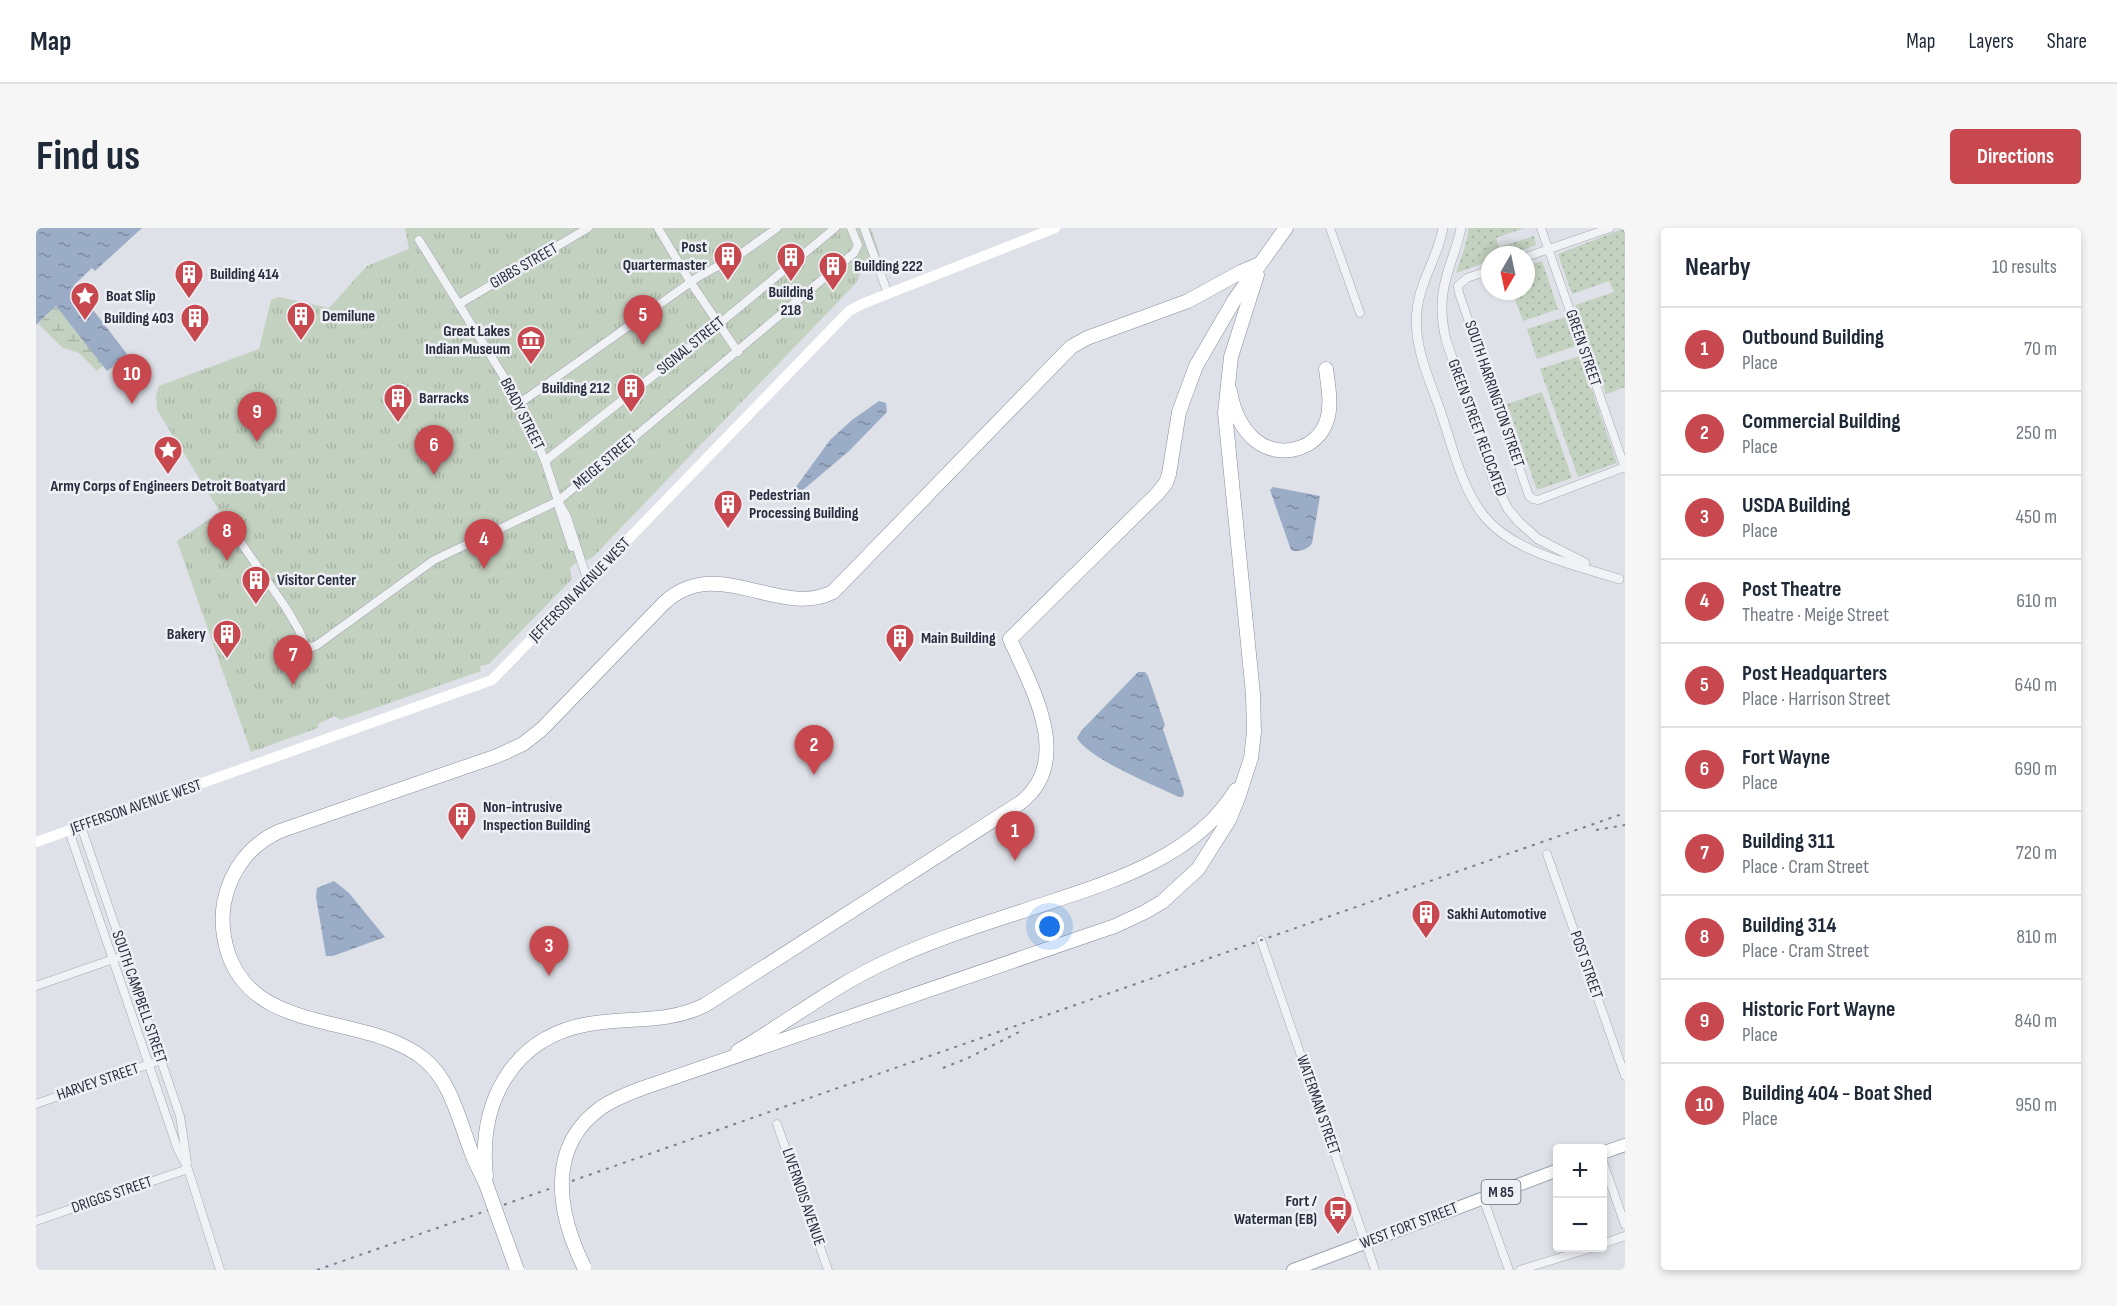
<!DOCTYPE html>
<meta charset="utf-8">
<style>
:root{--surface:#fff;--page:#f6f6f7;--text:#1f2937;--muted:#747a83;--line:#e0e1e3;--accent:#c84850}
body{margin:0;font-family:"Sofia Sans Condensed",sans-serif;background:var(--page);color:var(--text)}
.controls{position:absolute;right:18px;bottom:18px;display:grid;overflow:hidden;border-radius:6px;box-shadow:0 3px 9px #0003}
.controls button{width:54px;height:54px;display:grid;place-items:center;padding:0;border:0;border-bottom:2px solid var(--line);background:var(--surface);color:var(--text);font:30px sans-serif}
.compass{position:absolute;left:1445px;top:18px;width:54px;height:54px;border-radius:50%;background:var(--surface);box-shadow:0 3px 9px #0003;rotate:189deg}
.you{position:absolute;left:1014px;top:699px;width:21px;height:21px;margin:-15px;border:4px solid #fff;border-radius:50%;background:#1a73e8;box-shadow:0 0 0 9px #1a73e833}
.badge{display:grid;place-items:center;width:39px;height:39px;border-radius:50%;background:var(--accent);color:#fff;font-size:20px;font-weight:700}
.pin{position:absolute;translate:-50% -50px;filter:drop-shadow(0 2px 3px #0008)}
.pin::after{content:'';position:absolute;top:32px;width:21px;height:18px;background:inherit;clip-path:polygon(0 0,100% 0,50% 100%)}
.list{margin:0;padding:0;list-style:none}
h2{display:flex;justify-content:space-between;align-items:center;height:78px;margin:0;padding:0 24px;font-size:26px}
h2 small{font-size:20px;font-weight:400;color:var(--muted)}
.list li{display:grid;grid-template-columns:39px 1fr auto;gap:18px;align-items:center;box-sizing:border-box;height:84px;padding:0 24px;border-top:2px solid var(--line)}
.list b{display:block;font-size:22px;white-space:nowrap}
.list p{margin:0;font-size:20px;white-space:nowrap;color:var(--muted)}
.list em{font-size:20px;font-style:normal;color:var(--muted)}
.map{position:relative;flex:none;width:1589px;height:1042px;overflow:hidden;border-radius:6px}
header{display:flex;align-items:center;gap:36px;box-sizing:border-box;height:84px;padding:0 30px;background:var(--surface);border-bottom:2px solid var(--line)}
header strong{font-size:28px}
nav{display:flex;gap:33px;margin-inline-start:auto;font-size:21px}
.intro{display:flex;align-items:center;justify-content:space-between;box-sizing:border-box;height:144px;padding:0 36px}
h1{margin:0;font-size:42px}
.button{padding:15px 27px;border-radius:6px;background:var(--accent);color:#fff;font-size:21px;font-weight:700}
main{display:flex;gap:36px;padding:0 36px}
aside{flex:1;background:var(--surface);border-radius:6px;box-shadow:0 3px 9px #0003}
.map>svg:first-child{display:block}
.grass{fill:url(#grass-dots)}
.wetland{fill:url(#wetland-marsh)}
.park{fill:url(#park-tufts)}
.water{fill:url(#water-ripples)}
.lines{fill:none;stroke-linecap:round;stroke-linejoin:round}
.minor-casing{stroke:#a4a8b1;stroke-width:9}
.tertiary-casing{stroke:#a4a8b1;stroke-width:10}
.primary-casing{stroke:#9ea5b2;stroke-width:14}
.motorway-casing{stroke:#868d9d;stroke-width:15}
.minor{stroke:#f1f2f6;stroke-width:8}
.tertiary{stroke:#f1f2f6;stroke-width:9}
.secondary{stroke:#fff;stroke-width:10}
.primary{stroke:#fff;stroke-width:12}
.motorway{stroke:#fff;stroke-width:14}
.rail{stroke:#797f90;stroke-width:2;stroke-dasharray:3 6;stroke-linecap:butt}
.motorway-bridge-casing{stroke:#868d9d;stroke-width:15;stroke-linecap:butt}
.motorway-bridge{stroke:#fff;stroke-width:14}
.labels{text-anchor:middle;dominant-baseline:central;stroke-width:5;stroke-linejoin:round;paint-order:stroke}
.shield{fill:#eef0f5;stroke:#636875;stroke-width:1.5}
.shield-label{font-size:15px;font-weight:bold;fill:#282e3e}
.poi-label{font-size:16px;font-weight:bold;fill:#282e3e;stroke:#eef0f5;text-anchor:start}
.street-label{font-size:16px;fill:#282e3e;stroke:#eef0f5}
</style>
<header>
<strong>Map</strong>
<nav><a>Map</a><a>Layers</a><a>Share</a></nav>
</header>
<div class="intro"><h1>Find us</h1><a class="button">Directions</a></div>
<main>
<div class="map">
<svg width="1589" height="1042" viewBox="0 0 1589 1042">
<defs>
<pattern id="grass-dots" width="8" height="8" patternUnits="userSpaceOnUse" patternTransform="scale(1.5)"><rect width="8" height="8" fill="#c3d1c0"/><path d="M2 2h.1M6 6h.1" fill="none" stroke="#a8b4a6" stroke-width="1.8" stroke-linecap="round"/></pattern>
<pattern id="wetland-marsh" width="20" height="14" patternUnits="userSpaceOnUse" patternTransform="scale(1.5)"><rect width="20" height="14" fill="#c3d1c0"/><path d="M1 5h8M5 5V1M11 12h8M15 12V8" fill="none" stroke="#a8b4a6"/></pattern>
<pattern id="park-tufts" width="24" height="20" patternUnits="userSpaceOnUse" patternTransform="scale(1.5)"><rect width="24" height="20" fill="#c3d1c0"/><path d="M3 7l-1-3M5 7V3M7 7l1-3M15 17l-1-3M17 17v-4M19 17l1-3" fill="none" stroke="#a8b4a6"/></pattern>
<pattern id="water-ripples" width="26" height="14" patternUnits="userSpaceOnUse" patternTransform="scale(1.5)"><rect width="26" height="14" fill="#9bacc6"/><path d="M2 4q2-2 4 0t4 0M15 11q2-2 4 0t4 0" fill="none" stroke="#7e8ca2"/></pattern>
</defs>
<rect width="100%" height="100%" fill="#dee1e7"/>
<g class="grass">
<polygon points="1433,0 1488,0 1460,10 1463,19 1498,8 1500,17 1472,27 1454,27 1454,33 1420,45 1428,22"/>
<polygon points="1589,0 1589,159 1570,166 1539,77 1578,64 1573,53 1536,66 1522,26"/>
<polygon points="1506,33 1522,81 1487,93 1476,63 1490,63 1490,38"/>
<polygon points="1529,89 1540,118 1501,131 1491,101"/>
<polygon points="1544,128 1581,235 1542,249 1504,141"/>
<polygon points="1506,164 1536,250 1501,262 1471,176"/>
</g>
<polygon class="wetland" points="20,78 40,103 78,139 71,143 67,138 61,143 43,125 27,120 2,96"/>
<polygon class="park" points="369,0 835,0 844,27 831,31 820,55 556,330 538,336 534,341 536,351 453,436 444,438 445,443 305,492 299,488 282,496 282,500 215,524 141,313 184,284 121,182 120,168 123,158 223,121 235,72 243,69 293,80 331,38 373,21"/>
<g class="water">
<polygon points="0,0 106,0 59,43 56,40 38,57 91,126 71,143 20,78 0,97"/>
<polygon points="843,173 850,175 851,184 813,223 761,267 756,269 757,263 794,212 816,192"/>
<path d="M1237,259L1284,268L1276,315C1273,321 1262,325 1255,322L1234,262Z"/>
<path d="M1102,444H1109L1112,448L1129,497L1127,501L1148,564L1147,569H1143C1118,557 1053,531 1041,510L1045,503Z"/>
<polygon points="298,653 313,665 349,709 297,728 290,728 280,669 281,660"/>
</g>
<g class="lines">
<g class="minor-casing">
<g id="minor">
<polyline points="622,0 655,55 702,124"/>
<polyline points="828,0 852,66"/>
<polyline points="1294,0 1324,85"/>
<polyline points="1505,0 1589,240"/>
<polyline points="383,12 484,175 509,233 522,273 531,289 552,354"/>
<polyline points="1490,29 1574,0"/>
<polyline points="1454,42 1431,50 1422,58 1423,65 1493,268 1497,271 1502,272 1589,239"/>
<polyline points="423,76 552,0"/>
<polyline points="484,175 662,49 706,25 741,0"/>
<polyline points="509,233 683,96 799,0"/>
<polyline points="523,280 536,319"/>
<polyline points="188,290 250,380 263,402 269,417 276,419 281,417 398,332 522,273 818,25 822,17 815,0"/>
<polyline points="45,598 144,888 151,934"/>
<polyline points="33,603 142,922 152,941 184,1042"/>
<polyline points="1511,626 1589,848"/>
<polyline points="1225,712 1339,1042"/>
<polyline points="0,758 89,727"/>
<polyline points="0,876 125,832"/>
<polyline points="741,896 792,1042"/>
<polyline points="1566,931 1589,997"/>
<polyline points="1447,970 1473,1042"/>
<polyline points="0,993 152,941"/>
<polyline points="1566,1016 1589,1008"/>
<polyline points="1484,1042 1555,1020"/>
</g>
</g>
<g class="tertiary-casing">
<g id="tertiary">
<path d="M1407,0C1402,29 1384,53 1381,82C1377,116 1392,148 1403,179C1415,213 1425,260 1448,288C1478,325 1540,337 1583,351"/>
<path d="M1425,0C1422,18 1414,33 1410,51C1404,71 1405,91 1410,112L1458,254L1472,281L1483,294L1502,311L1549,335"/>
</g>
</g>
<g class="primary-casing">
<g id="primary">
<polyline points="1566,925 1589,917"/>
<polyline points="1257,1042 1522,942"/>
</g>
</g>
<g class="motorway-casing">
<g id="motorway">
<path d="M1194,163C1197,181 1205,200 1219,212C1243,232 1282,222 1291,192C1296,176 1292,157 1290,141"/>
<path d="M702,823C753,793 800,756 854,732C901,710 951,695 999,679C1071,655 1158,631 1200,562"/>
<polyline points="604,861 1079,698 1109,684 1126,674 1162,641 1193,592 1202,570 1215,530 1218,504 1217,466 1189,185 1195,129 1221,47"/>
<path d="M450,948C442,875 476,809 553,796C593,789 631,796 669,777L984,575C1039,533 995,459 974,411L1121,266L1130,255L1133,246L1143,184L1160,138L1199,71L1250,0"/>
<path d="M450,956C445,945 439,935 435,923C423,892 415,853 388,831C330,784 220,809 192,725C187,709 185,692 188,675C194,643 214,616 244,603L461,528L487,516L506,501L628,375C681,325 743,391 797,364L1035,119L1051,110L1152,73L1205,44L1224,36"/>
</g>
</g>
<use href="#minor" class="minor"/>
<use href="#tertiary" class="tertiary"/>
<polyline class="secondary" points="0,614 456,452 813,83 826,76 1019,0"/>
<use href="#primary" class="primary"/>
<use href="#motorway" class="motorway"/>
<g class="rail">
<polyline points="1560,602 1589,597"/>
<polyline points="907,840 932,830 983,804"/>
<polyline points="281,1042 1589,585"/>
</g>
<g class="motorway-bridge-casing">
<g id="motorway-bridge">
<polyline points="450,956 481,1042"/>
<path d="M548,1039C522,986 509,919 566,879C578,871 591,866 604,861"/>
</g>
</g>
<use href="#motorway-bridge" class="motorway-bridge"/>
</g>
<defs>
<g id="building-pin" transform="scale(1.5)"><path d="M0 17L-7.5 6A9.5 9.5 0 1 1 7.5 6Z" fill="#c84850" stroke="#eef0f5"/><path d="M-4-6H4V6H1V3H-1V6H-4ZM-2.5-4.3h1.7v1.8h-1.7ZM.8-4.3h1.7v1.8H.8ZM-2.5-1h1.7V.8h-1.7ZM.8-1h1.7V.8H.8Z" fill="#fff"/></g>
<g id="sight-pin" transform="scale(1.5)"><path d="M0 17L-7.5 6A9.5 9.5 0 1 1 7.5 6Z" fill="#c84850" stroke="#eef0f5"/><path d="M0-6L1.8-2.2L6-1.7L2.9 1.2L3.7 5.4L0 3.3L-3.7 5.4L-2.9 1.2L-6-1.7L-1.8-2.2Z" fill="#fff"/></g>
<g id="museum-pin" transform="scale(1.5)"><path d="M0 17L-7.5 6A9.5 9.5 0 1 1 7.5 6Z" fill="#c84850" stroke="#eef0f5"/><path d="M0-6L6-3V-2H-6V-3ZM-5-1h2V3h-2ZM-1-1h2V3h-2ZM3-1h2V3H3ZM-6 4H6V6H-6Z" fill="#fff"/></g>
<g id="bus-pin" transform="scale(1.5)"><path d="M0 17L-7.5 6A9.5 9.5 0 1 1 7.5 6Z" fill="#c84850" stroke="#eef0f5"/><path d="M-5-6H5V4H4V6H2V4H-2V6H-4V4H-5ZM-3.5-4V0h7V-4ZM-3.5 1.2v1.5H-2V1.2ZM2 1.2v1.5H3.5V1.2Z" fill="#fff"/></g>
</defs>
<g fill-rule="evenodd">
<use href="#building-pin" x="692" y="28"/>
<use href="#building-pin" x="755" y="29"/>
<use href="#building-pin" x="797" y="38"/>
<use href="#building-pin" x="153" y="46"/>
<use href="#sight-pin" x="49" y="68"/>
<use href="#building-pin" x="265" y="88"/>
<use href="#building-pin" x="159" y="90"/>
<use href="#museum-pin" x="495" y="112"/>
<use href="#building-pin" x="595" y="160"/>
<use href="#building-pin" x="362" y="170"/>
<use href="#sight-pin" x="132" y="222"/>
<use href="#building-pin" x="692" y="276"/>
<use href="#building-pin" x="220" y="352"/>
<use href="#building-pin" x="191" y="406"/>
<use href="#building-pin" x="864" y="410"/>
<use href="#building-pin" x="426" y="588"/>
<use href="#building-pin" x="1390" y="686"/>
<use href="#bus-pin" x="1302" y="982"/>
</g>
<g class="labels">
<rect class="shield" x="1445.5" y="952" width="39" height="24" rx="4.5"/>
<g class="shield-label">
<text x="1465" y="964">M 85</text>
</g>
<g class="poi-label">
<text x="671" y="19" text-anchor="end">Post<tspan x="671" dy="18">Quartermaster</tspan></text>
<text x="818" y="38">Building 222</text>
<text x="174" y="46">Building 414</text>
<text x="755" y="64" text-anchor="middle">Building<tspan x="755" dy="18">218</tspan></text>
<text x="70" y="68">Boat Slip</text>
<text x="286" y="88">Demilune</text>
<text x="138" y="90" text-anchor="end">Building 403</text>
<text x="474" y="103" text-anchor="end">Great Lakes<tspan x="474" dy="18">Indian Museum</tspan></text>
<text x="574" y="160" text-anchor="end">Building 212</text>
<text x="383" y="170">Barracks</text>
<text x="132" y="258" text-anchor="middle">Army Corps of Engineers Detroit Boatyard</text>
<text x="713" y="267">Pedestrian<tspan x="713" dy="18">Processing Building</tspan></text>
<text x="241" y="352">Visitor Center</text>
<text x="170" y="406" text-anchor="end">Bakery</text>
<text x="885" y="410">Main Building</text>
<text x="447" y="579">Non-intrusive<tspan x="447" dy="18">Inspection Building</tspan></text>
<text x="1411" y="686">Sakhi Automotive</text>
<text x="1281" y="973" text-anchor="end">Fort /<tspan x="1281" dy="18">Waterman (EB)</tspan></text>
</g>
<g class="street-label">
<text transform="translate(488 38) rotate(-30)">GIBBS STREET</text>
<text transform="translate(655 118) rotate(-39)">SIGNAL STREET</text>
<text transform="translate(1547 120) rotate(71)">GREEN STREET</text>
<text transform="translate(1458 166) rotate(71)">SOUTH HARRINGTON STREET</text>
<text transform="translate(486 186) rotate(63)">BRADY STREET</text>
<text transform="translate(1441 200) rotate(70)">GREEN STREET RELOCATED</text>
<text transform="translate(569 234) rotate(-40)">MEIGE STREET</text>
<text transform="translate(544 362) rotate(-46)">JEFFERSON AVENUE WEST</text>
<text transform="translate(100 579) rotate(-19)">JEFFERSON AVENUE WEST</text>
<text transform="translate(1550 737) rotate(71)">POST STREET</text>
<text transform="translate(103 769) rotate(71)">SOUTH CAMPBELL STREET</text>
<text transform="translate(62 854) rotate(-19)">HARVEY STREET</text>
<text transform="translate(1282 877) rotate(71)">WATERMAN STREET</text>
<text transform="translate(76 967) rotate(-19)">DRIGGS STREET</text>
<text transform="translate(767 969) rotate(71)">LIVERNOIS AVENUE</text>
<text transform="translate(1373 998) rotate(-21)">WEST FORT STREET</text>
</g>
</g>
</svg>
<div class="controls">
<button>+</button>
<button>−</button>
</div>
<svg class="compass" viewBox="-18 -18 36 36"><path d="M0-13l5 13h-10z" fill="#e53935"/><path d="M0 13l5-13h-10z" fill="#747a83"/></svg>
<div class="you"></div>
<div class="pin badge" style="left:979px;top:633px">1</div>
<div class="pin badge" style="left:778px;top:547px">2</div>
<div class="pin badge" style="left:513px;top:748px">3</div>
<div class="pin badge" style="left:448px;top:341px">4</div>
<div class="pin badge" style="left:607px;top:117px">5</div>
<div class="pin badge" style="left:398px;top:247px">6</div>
<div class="pin badge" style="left:257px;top:457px">7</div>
<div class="pin badge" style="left:191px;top:333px">8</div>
<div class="pin badge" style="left:221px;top:214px">9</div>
<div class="pin badge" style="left:96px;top:176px">10</div>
</div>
<aside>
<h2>Nearby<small>10 results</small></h2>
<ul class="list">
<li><span class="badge">1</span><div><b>Outbound Building</b><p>Place</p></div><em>70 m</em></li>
<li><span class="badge">2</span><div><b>Commercial Building</b><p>Place</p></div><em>250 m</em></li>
<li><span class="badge">3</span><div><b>USDA Building</b><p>Place</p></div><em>450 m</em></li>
<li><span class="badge">4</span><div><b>Post Theatre</b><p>Theatre · Meige Street</p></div><em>610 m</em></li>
<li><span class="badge">5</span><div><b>Post Headquarters</b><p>Place · Harrison Street</p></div><em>640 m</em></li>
<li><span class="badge">6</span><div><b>Fort Wayne</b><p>Place</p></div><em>690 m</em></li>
<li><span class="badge">7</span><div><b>Building 311</b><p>Place · Cram Street</p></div><em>720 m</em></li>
<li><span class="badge">8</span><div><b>Building 314</b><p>Place · Cram Street</p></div><em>810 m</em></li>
<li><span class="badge">9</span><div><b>Historic Fort Wayne</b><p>Place</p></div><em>840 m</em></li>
<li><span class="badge">10</span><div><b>Building 404 - Boat Shed</b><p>Place</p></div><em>950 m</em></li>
</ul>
</aside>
</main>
